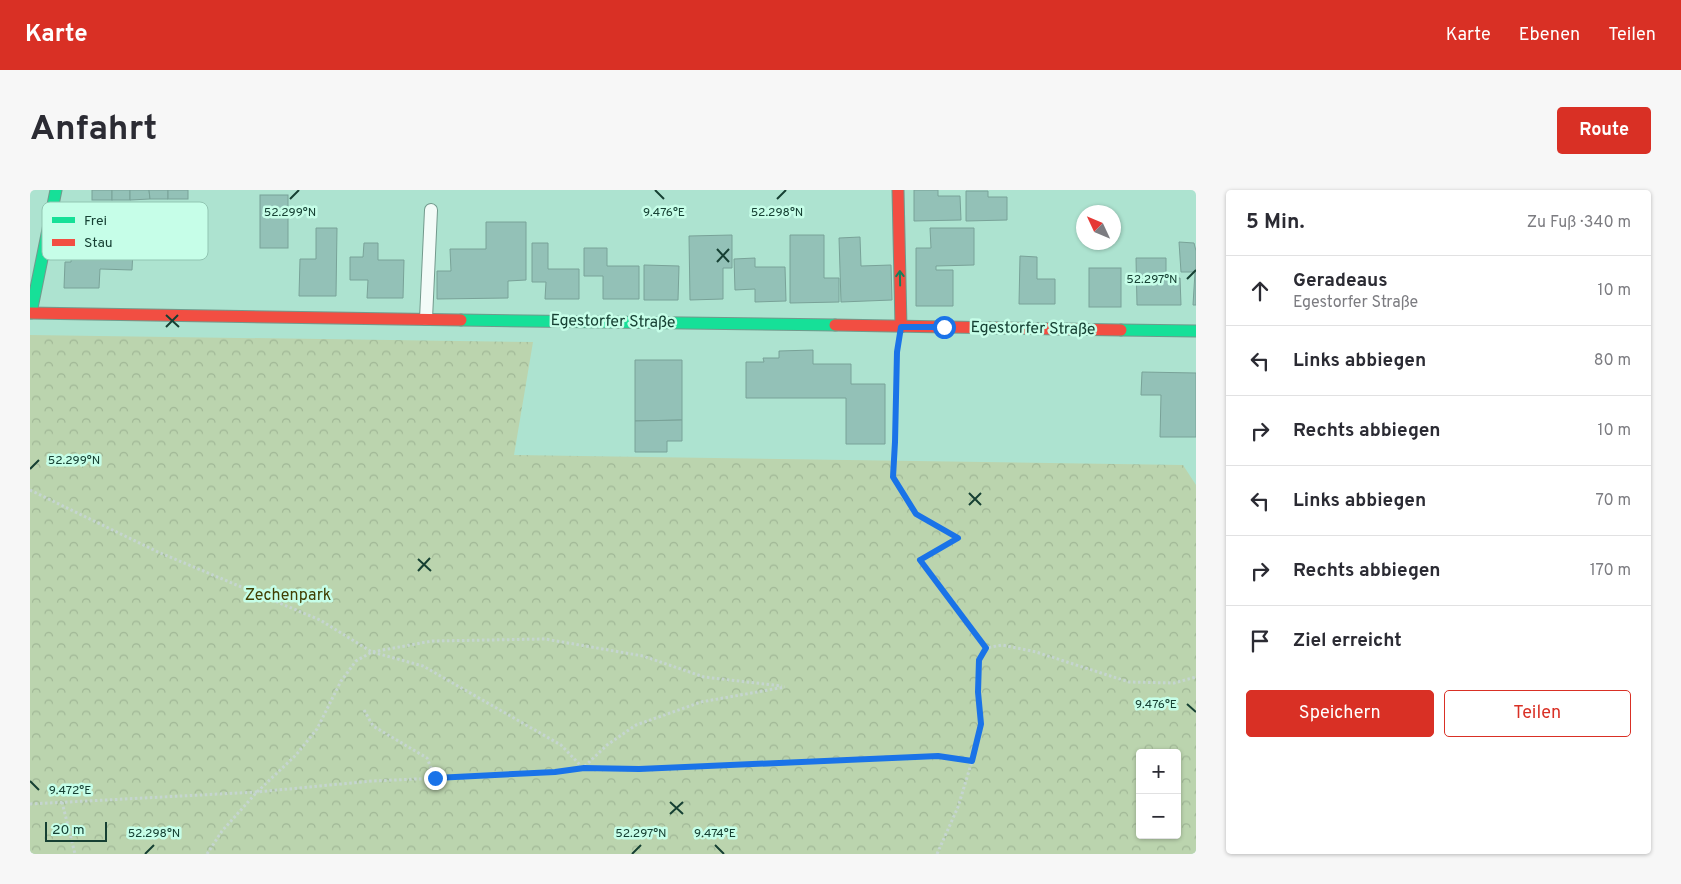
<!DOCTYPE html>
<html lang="de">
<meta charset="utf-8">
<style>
:root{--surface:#fff;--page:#f7f7f7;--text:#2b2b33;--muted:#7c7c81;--line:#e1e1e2;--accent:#d93025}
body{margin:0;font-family:Overpass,sans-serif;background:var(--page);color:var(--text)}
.controls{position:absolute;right:15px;bottom:15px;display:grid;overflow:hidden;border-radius:5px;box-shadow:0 1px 4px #0004}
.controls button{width:45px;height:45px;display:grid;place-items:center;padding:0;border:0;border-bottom:1px solid var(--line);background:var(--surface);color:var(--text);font:25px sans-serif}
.compass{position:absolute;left:1046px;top:15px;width:45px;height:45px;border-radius:50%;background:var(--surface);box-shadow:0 1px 4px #0004;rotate:314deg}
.scale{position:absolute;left:15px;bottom:12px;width:62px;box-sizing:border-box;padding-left:5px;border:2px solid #164033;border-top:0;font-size:14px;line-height:18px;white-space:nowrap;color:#164033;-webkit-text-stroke:4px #c6fee8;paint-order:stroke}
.stop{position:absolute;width:15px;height:15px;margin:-11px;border:4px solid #1a73e8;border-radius:50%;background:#fff}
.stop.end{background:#1a73e8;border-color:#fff;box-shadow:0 1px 5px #0008}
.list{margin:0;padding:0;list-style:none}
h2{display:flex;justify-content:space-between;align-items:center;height:65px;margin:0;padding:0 20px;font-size:21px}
h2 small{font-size:16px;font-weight:400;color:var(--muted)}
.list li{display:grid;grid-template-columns:32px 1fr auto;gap:15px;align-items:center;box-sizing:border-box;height:70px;padding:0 20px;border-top:1px solid var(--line)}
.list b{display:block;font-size:19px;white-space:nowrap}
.list p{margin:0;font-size:16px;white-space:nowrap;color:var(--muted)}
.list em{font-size:16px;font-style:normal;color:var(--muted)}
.actions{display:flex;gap:10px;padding:15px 20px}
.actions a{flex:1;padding:11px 0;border:1px solid var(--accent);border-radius:5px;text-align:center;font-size:18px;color:var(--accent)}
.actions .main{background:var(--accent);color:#fff}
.icon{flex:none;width:28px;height:28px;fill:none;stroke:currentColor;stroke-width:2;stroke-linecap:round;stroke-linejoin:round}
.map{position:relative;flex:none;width:1166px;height:664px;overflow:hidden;border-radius:5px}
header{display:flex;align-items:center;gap:30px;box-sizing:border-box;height:70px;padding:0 25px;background:var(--accent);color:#fff}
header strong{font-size:24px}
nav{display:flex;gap:28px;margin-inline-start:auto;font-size:18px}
.intro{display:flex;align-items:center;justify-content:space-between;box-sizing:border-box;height:120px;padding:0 30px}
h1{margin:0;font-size:35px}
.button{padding:12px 22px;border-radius:5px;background:var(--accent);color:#fff;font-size:18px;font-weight:700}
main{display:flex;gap:30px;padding:0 30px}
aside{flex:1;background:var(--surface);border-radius:5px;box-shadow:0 1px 4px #0004}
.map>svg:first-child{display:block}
.park{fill:url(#park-crowns);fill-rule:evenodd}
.building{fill:#93c1b7;stroke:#79a298}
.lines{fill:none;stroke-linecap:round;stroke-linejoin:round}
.lane-casing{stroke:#72998c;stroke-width:14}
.fast-casing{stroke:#72998c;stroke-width:13}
.jam-casing{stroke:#72998c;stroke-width:13}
.path{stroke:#c5d5d0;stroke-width:3;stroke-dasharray:2.5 2.5;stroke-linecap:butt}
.lane{stroke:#f3fbf8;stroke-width:12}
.fast{stroke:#16e098;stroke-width:11}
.jam{stroke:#f24e42;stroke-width:11}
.oneway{stroke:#16805b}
.route{stroke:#1a73e8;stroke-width:6}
.ticks{fill:none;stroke:#164033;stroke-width:2}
.labels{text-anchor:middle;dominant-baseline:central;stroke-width:5;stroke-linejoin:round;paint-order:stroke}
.street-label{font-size:16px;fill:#164033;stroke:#c6fee8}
.park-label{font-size:16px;fill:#414003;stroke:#c6fee8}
.key{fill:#c6fee8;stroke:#91c5b2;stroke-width:1}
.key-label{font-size:14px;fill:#164033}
.ticks-label{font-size:12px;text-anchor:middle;fill:#164033;stroke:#c6fee8;stroke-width:5;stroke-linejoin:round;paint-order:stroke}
</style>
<header>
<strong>Karte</strong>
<nav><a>Karte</a><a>Ebenen</a><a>Teilen</a></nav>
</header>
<div class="intro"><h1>Anfahrt</h1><a class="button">Route</a></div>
<main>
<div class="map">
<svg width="1166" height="664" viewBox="0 0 1166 664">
<defs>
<pattern id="park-crowns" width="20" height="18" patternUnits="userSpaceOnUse" patternTransform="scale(1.25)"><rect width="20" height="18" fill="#bbd4ae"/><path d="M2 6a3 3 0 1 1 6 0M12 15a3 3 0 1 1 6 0" fill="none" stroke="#a0b796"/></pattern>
</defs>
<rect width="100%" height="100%" fill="#ade3d0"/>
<path class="park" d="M0,145L503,152L484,265L1153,275L1166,295V664H0ZM1110,563H1147V645H1110Z"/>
<g class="building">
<rect x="62" y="0" width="20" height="10"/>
<rect x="82" y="0" width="18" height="10"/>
<polygon points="100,0 119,0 120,9 100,10"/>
<polygon points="119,0 138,0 138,9 120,9"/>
<rect x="138" y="0" width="20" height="9"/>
<polygon points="884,0 908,0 908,6 930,6 931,30 884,31"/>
<polygon points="936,1 958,1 958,7 977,7 977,30 936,31"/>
<rect x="230" y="5" width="28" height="53"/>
<polygon points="456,32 496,32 496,90 478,91 478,108 407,109 407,81 421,81 420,59 456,59"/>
<polygon points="286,38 307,38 306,106 269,106 270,69 286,69"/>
<polygon points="900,38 944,38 944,75 906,76 906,80 923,80 923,116 886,116 886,58 901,58"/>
<polygon points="68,39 104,40 102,80 70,79 69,98 34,98 35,72 41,72 42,60 67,61"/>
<polygon points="702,45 702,78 693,78 693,109 660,110 659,46"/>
<polygon points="760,45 794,45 794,88 809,88 809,112 760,113"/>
<polygon points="830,47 831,76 861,75 862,110 811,112 809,48"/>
<polygon points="1149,52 1164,53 1166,61 1166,115 1163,115 1165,82 1151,82"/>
<polygon points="334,53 348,53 348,70 374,70 373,108 337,108 338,90 320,90 320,67 333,67"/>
<polygon points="502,53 518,53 518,79 549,79 549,109 515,109 516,92 502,92"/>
<polygon points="554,58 577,58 577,76 609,76 609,109 573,109 573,86 554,86"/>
<polygon points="990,66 1007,67 1007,89 1025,89 1025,114 989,114"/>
<polygon points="725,68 725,77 755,77 756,111 725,112 725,99 705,100 704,69"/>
<polygon points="1106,68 1136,68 1136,89 1150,88 1151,115 1107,115"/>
<polygon points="614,75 649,76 648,110 614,110"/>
<rect x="1059" y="78" width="32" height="39"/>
<polygon points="783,160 783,174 821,174 821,194 855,194 855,254 816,254 816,208 716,208 716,172 734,172 733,168 749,168 749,161"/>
<polygon points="605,170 652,170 652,230 605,231"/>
<polygon points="1112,182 1166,183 1166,247 1130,247 1131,205 1111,205"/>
<polygon points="652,230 652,251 637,251 637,262 605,262 605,231"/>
</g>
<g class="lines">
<g class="lane-casing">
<polyline id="lane" points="396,129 401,20"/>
</g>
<g class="fast-casing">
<g id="fast">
<polyline points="1,123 26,0"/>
<polyline points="431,130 805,135"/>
<polyline points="1091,140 1166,141"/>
</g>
</g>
<g class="jam-casing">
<g id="jam">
<polyline points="868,0 871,137"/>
<polyline points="0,123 431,130"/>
<polyline points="805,135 1091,140"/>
</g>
</g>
<g class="path">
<polyline points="867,161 865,252 863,287 886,325 928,348 890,370 956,458 972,455 1006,462 1099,492 1144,493 1166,487"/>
<polyline points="0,300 128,362 290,430 342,462 393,476 531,555 553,578 577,555 606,535 671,512 755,497"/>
<polyline points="334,520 343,536 397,568 405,588"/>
<polyline points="32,612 45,664"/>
<polyline points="0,614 227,602 342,591 476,585 525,582 553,578 609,579 908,566 942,571"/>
<polyline points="177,664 192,641 227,602 266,565 287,539 311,491 326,471 342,462 402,451 515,449 613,466 674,487 752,496"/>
<polyline points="907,664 928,617 942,571 951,534 948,503 949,470 956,458"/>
</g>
<use href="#lane" class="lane"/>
<use href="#fast" class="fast"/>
<use href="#jam" class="jam"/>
</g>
<defs><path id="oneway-shaft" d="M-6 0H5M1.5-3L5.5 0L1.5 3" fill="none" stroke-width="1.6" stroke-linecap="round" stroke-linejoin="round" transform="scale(1.25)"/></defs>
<use class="oneway" href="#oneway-shaft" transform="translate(870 88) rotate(-91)"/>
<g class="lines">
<polyline class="route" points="405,588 525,582 554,578 609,579 908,566 942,571 951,534 948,502 949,470 956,458 890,370 928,348 886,324 863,287 865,252 867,162 871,137 914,137"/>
</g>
<path class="ticks" d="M625,0L634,9M260,9L269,0M747,9L756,0M687,59L699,72M687,72L699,59M1157,89L1166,80M136,125L149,137M136,137L148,125M0,279L9,270M939,303L951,315M939,315L951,303M388,369L401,381M388,381L400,368M1157,514L1166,522M0,591L9,600M640,612L653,624M640,624L653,612M685,655L694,664M115,664L124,655M602,664L611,655"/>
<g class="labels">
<g class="street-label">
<text transform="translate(583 132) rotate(1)">Egestorfer Straße</text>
<text transform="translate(1003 139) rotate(1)">Egestorfer Straße</text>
</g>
<g class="park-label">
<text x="258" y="406">Zechenpark</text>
</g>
</g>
<rect x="12" y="12" width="166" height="58" rx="8" class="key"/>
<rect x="22" y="27" width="23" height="6" fill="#16e098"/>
<rect x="22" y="49" width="23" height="7" fill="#f24e42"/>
<g class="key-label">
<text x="54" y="35">Frei</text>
<text x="54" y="57">Stau</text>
</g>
<g class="ticks-label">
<text x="634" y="26">9.476°E</text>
<text x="260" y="26">52.299°N</text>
<text x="747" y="26">52.298°N</text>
<text x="1122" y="93">52.297°N</text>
<text x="44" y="274">52.299°N</text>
<text x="1126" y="518">9.476°E</text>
<text x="40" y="604">9.472°E</text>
<text x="124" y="647">52.298°N</text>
<text x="611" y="647">52.297°N</text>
<text x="685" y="647">9.474°E</text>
</g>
</svg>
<div class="controls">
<button>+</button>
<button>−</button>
</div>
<svg class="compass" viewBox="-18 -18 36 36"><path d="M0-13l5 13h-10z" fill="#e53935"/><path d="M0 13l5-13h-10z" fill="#7c7c81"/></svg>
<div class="scale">20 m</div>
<div class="stop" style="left:914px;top:137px"></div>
<div class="stop end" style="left:405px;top:588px"></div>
</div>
<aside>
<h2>5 Min.<small>Zu Fuß · 340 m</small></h2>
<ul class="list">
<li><svg class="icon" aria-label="ahead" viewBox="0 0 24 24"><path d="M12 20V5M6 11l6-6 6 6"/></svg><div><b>Geradeaus</b><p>Egestorfer Straße</p></div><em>10 m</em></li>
<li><svg class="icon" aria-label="left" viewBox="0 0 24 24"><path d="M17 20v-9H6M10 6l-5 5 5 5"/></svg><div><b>Links abbiegen</b></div><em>80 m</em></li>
<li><svg class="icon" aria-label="right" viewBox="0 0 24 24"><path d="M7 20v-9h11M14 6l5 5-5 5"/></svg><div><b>Rechts abbiegen</b></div><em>10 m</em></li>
<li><svg class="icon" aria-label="left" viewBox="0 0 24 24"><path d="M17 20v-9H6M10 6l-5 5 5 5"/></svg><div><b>Links abbiegen</b></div><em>70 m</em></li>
<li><svg class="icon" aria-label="right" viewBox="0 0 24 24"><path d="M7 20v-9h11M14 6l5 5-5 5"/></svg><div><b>Rechts abbiegen</b></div><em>170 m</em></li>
<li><svg class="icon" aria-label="arrive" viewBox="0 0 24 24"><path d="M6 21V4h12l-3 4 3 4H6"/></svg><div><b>Ziel erreicht</b></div></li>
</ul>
<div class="actions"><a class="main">Speichern</a><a>Teilen</a></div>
</aside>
</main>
